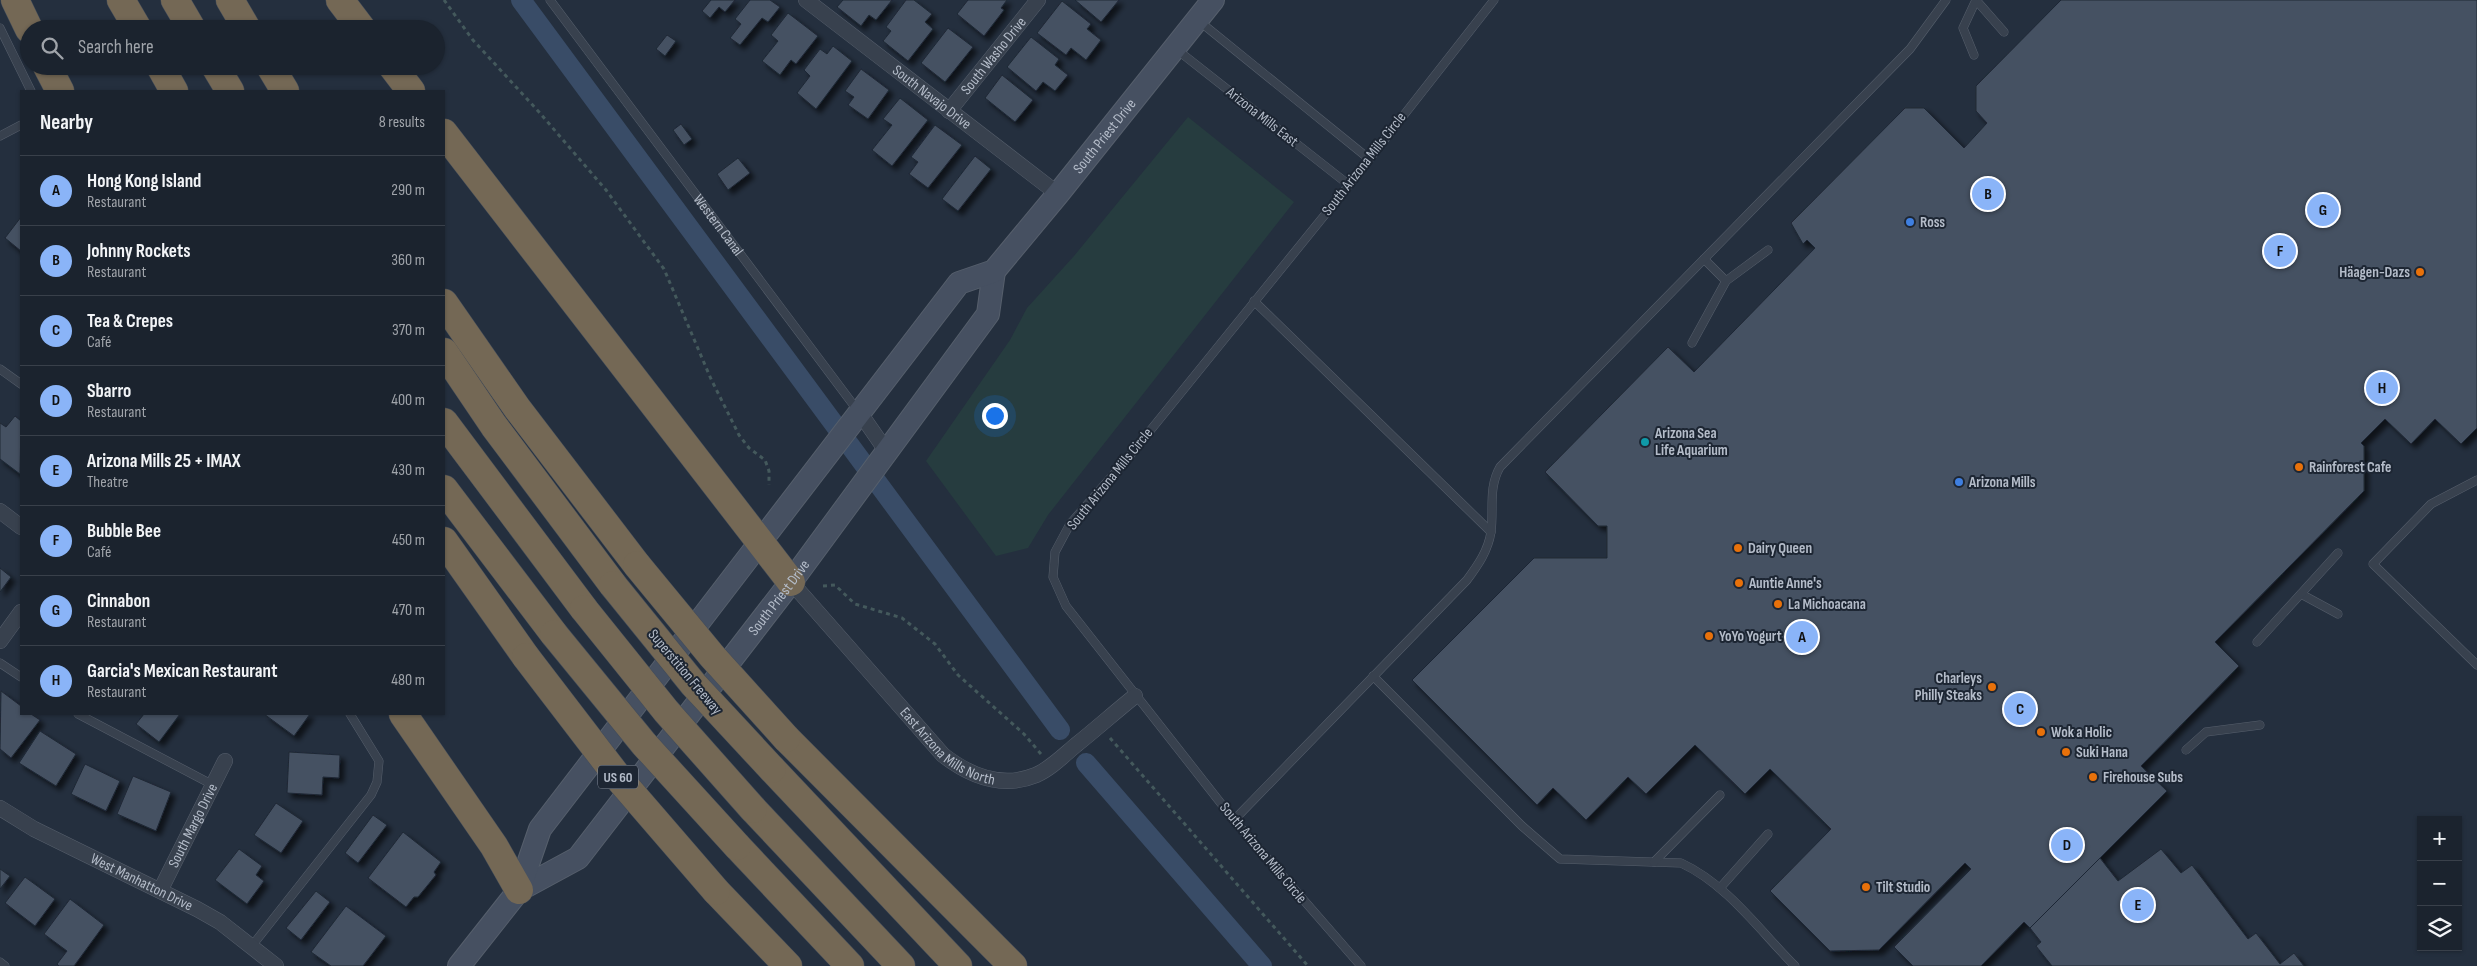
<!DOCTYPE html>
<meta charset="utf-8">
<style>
:root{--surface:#1b232e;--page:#242b36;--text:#f1f3f6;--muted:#a0a4aa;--line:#39404a;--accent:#8ab4f8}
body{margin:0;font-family:"Sofia Sans Condensed",sans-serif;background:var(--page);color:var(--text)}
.controls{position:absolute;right:15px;bottom:15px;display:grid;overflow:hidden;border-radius:0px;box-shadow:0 1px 4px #0004}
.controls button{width:45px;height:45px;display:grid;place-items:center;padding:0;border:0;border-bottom:1px solid var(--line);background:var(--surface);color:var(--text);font:25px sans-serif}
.you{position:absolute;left:994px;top:415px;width:18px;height:18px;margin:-12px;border:4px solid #fff;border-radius:50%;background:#1a73e8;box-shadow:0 0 0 8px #1a73e833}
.badge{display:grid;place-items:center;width:32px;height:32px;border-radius:50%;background:var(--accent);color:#111;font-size:16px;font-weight:700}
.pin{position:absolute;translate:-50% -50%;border:2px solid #fff;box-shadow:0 1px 5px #0006}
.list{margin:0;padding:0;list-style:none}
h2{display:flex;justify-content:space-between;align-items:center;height:65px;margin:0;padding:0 20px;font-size:21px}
h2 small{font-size:16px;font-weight:400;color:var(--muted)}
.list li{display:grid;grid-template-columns:32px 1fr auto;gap:15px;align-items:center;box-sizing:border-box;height:70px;padding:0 20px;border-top:1px solid var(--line)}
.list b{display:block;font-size:19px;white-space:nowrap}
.list p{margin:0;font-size:16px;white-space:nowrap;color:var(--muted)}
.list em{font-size:16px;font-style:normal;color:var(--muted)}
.icon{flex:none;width:28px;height:28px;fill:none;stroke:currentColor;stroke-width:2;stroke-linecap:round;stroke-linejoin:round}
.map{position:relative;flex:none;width:2477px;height:966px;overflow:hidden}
.search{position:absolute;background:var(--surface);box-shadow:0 1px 4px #0004;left:20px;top:20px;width:425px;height:55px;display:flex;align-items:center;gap:12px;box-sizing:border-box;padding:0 18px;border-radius:28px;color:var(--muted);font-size:19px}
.panel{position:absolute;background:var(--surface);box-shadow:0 1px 4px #0004;left:20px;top:90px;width:425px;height:625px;border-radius:0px}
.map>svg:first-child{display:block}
.green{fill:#263c3f}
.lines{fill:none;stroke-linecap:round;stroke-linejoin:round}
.canal{stroke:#394c67;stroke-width:20}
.building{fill:#455162;stroke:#1f2835;filter:url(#shadow)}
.lane-casing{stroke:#565f6c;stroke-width:9}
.street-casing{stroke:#565f6c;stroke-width:16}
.secondary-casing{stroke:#565f6c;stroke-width:24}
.highway-casing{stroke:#434c59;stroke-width:29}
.path{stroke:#44595c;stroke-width:3;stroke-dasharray:4 4;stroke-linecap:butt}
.lane{stroke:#38414e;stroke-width:8}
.street{stroke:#38414e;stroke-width:15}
.secondary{stroke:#465061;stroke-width:22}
.highway{stroke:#746855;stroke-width:28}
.highway-bridge-casing{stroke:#434c59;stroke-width:29;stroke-linecap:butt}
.highway-bridge{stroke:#746855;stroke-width:28}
.shop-dot{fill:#3f7fe0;stroke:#1d2633;stroke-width:2}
.food-dot{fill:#e8710a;stroke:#1d2633;stroke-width:2}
.culture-dot{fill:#0f9aa8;stroke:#1d2633;stroke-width:2}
.labels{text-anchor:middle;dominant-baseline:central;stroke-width:4;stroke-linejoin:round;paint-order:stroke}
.shield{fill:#1d2633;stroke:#878f9c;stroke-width:1}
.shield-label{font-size:14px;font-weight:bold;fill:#b4bcc9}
.street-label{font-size:15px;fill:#b4bcc9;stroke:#1d2633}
.poi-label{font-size:15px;font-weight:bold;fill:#b4bcc9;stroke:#1d2633;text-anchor:start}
</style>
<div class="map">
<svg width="2477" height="966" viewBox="0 0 2477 966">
<defs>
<filter id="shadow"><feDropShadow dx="4.5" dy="4.5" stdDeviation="2.5" flood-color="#0009"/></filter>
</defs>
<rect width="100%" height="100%" fill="#242f3e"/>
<polygon class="green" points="1188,117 1294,202 1048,515 1028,548 996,556 926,461 1010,340 1027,308 1074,256"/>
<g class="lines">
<g class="canal">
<polyline points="521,0 1060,730"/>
<polyline points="1086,763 1262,966"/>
</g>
</g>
<g class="building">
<polygon points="711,0 735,0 725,12 719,7 710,18 702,11"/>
<polygon points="750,0 770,0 780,7 768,22 762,18 740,45 730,38 741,24 735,19"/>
<polygon points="843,0 892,0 876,20 869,15 861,26 837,7"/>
<polygon points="906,0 914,0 932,14 925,22 933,29 908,61 883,41 891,31 886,27"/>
<polygon points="968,0 1007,0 1001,8 1004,10 984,36 957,14"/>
<polygon points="1075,0 1119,0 1101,22"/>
<polygon points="2061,0 2477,0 2477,428 2461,444 2435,419 2411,444 2385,419 2361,443 2364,446 2364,491 2215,642 2239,666 2141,766 2167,791 2030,928 2024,922 1981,966 1913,966 1894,947 1971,869 1965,863 1879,950 1830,951 1770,891 1831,829 1770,769 1745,794 1695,745 1646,794 1628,777 1586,820 1553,788 1537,805 1412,680 1534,558 1607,558 1607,526 1598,526 1545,472 1668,347 1694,372 1815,248 1807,240 1803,244 1791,223 1905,108 1924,108 1964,148 1987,123 1976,111 1976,86"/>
<polygon points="1062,1 1091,24 1087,29 1101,40 1086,60 1071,48 1066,55 1037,33"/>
<polygon points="788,13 818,36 796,64 791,60 780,75 762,61 778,41 771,35"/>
<polygon points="948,28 973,47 945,82 921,63"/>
<polygon points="667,35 676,41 665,56 656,49"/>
<polygon points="1031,37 1059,59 1055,65 1068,75 1055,91 1043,82 1036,91 1007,67"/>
<polygon points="833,46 852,61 816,109 797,93 810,76 804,70 820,49 827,54"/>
<polygon points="861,69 889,90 868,119 848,105 854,97 845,91"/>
<polygon points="1002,75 1033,100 1015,122 985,98"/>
<polygon points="900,98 928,120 892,166 872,150 892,125 883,119"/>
<polygon points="681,124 692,139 684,145 673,130"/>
<polygon points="935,125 962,145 928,188 909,174 918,162 911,157"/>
<polygon points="975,156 991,169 958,211 942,199"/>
<polygon points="738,158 750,173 728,190 717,174"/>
<polygon points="21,217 21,251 5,238"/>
<polygon points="15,416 21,421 20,474 0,459 0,423 6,427"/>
<polygon points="0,568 11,577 0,592"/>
<polygon points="1,691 21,706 21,714 31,714 40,720 11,758 0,749"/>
<polygon points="144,714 180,714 159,742 136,724"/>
<polygon points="264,714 310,714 294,736"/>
<polygon points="40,731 76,754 56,786 19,763"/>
<polygon points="289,752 340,755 339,778 323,777 322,795 287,793"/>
<polygon points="85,764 120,781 106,811 71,794"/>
<polygon points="133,776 171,792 156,831 117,814"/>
<polygon points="276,803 303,821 281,853 254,835"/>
<polygon points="373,815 387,825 358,863 345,853"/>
<polygon points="403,832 441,862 434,872 436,875 418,897 414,897 406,907 368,878"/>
<polygon points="239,849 262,866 256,875 264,881 247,904 215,880"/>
<polygon points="2161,849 2181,873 2192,865 2248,939 2256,933 2280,964 2294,953 2304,966 2052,966 2036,946 2041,942 2030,928 2100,858 2118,881"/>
<polygon points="0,869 10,876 0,889"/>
<polygon points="25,877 55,899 35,926 5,903"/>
<polygon points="316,891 330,902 301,940 286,928"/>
<polygon points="70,899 104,925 74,966 59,966 57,964 67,951 44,934"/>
<polygon points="346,906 386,936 363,966 331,966 311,952"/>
</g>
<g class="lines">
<g class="lane-casing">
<g id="lane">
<path id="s1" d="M550,0L858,411"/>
<polyline points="1199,21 1368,158"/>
<polyline points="0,28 31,91"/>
<polyline points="1176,49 1349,185"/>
<polyline points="1974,55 1963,28 1976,0 2004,32"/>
<polyline points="0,136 21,125"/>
<polyline points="1726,281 1768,250"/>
<polyline points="1254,301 1491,532"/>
<polyline points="1692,343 1726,281 1704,259"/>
<polyline points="0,369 21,384"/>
<polyline points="2477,480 2431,504 2373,564 2477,665"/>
<polyline points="2301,594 2338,614"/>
<polyline points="2257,642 2338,553"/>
<polyline points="0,663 21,677"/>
<path d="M1373,676L1522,826L1560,859L1681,863C1727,884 1760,931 1795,966"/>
<polyline points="78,714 213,785"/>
<polyline points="2186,750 2206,732 2260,725"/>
<path d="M1234,820L1467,580C1478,565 1488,551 1491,532C1494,509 1488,488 1500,467L1910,49L1946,0"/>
<polyline points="1654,862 1720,795"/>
<polyline points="1720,888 1768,834"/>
<polyline points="251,947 371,795 377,782 379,761 350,714"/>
<polyline points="0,962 5,966"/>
<polyline points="1361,966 1234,820 1066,606 1053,577 1055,552 1070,524 1128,458 1349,185 1494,0"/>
</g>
</g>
<g class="street-casing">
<g id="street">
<path id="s2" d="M806,0L1058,194"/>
<path id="s3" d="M949,111L1038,0"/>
<polyline points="860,413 887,452"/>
<polyline points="0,511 21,527"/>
<path id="s4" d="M791,582L943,755C970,776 1002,789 1036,775C1050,769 1063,756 1076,745C1096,729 1115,712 1135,696"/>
<polyline points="0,641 21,612"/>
<path id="s5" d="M0,808L34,829L197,909L220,922L276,966"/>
<path id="s6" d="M161,889L225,761"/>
</g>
</g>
<g class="secondary-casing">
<g id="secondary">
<path id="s7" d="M519,890L578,858L791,582L988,314L994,271"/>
<path id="s8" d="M459,966L519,890L540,829L959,283L994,271L1058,194L1213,0"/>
</g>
</g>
<g class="highway-casing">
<g id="highway">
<polyline points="15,0 29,29"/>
<polyline points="121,0 138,29"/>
<polyline points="175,0 192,29"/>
<polyline points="230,0 247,29"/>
<polyline points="340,0 362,29"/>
<polyline points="47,66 60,91"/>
<polyline points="160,66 174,91"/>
<polyline points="215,66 230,91"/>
<polyline points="270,66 285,91"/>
<polyline points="392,66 411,91"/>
<polyline points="444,133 791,582"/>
<polyline points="444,303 517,408 637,565"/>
<polyline points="444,352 494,426 613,585"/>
<polyline points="444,422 584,609"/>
<polyline points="444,489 554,634"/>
<polyline points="444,541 526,657"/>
<polyline points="403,714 494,846 519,890"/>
<polyline points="786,738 1013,966"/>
<polyline points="772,769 958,966"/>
<polyline points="753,809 901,966"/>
<polyline points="737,846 850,966"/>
<polyline points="716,891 788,966"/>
</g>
</g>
<g class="path">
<polyline points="444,0 472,39 539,112 606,190 664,269 711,379 739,435 749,448 765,460 769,471 769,485"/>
<polyline points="823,586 835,585 855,604 902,618 935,644 958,675 1024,734 1041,754"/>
<polyline points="1110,738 1308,966"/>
</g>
<use href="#lane" class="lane"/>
<use href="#street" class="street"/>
<use href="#secondary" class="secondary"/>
<use href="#highway" class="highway"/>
<g class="highway-bridge-casing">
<g id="highway-bridge">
<polyline points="637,565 712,656 786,738"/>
<polyline points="613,585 694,685 772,769"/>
<polyline points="584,609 666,711 753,809"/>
<polyline points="554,634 644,744 737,846"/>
<polyline points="526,657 621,781 716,891"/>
</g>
</g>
<use href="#highway-bridge" class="highway-bridge"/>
</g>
<g class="shop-dot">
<circle cx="1910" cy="222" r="5"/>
<circle cx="1959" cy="482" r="5"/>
</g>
<g class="food-dot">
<circle cx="2420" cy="272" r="5"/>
<circle cx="2299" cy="467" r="5"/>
<circle cx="1738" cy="548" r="5"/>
<circle cx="1739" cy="583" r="5"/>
<circle cx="1778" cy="604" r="5"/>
<circle cx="1709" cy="636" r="5"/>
<circle cx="1992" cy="687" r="5"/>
<circle cx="2041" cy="732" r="5"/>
<circle cx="2066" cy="752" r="5"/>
<circle cx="2093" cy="777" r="5"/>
<circle cx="1866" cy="887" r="5"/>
</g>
<circle class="culture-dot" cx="1645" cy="442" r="5"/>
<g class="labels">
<rect class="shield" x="598" y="765.5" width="40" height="23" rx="4"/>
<g class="shield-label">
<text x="618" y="777">US 60</text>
</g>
<g class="street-label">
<text stroke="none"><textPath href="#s3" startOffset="71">South Washo Drive</textPath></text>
<text stroke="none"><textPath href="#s2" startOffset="159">South Navajo Drive</textPath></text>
<text transform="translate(1262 117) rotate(38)">Arizona Mills East</text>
<text stroke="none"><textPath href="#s8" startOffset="1061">South Priest Drive</textPath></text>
<text transform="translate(1364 164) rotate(-52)">South Arizona Mills Circle</text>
<text stroke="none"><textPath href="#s1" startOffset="281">Western Canal</textPath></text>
<text transform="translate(1110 479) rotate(-51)">South Arizona Mills Circle</text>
<text stroke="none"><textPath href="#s7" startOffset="396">South Priest Drive</textPath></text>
<text transform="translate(685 672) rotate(50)">Superstition Freeway</text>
<text stroke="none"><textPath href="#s4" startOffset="229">East Arizona Mills North</textPath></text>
<text stroke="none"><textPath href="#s6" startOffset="71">South Margo Drive</textPath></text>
<text transform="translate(1263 853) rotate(50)">South Arizona Mills Circle</text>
<text stroke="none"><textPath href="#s5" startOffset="160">West Manhatton Drive</textPath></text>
</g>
<g class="poi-label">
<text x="1920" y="222">Ross</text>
<text x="2410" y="272" text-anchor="end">Häagen-Dazs</text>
<text x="1655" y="433">Arizona Sea<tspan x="1655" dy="17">Life Aquarium</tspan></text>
<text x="2309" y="467">Rainforest Cafe</text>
<text x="1969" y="482">Arizona Mills</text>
<text x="1748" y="548">Dairy Queen</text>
<text x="1749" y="583">Auntie Anne's</text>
<text x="1788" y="604">La Michoacana</text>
<text x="1719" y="636">YoYo Yogurt</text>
<text x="1982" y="678" text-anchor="end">Charleys<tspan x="1982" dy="17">Philly Steaks</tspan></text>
<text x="2051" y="732">Wok a Holic</text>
<text x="2076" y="752">Suki Hana</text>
<text x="2103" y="777">Firehouse Subs</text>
<text x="1876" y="887">Tilt Studio</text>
</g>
</g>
</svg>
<div class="controls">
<button>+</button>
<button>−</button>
<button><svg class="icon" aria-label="layers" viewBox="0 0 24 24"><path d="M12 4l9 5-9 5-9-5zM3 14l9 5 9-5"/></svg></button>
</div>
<div class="you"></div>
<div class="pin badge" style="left:1802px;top:637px">A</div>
<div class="pin badge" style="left:1988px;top:194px">B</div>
<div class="pin badge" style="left:2020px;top:709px">C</div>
<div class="pin badge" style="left:2067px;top:845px">D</div>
<div class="pin badge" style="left:2138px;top:905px">E</div>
<div class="pin badge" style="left:2280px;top:251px">F</div>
<div class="pin badge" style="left:2323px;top:210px">G</div>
<div class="pin badge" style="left:2382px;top:388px">H</div>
<div class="search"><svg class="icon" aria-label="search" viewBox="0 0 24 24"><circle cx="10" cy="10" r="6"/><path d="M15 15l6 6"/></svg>Search here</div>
<section class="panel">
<h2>Nearby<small>8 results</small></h2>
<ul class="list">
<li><span class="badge">A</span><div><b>Hong Kong Island</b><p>Restaurant</p></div><em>290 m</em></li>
<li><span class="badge">B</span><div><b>Johnny Rockets</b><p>Restaurant</p></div><em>360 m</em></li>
<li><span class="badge">C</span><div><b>Tea &amp; Crepes</b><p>Café</p></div><em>370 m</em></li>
<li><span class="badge">D</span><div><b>Sbarro</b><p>Restaurant</p></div><em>400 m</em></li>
<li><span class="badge">E</span><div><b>Arizona Mills 25 + IMAX</b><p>Theatre</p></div><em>430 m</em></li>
<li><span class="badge">F</span><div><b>Bubble Bee</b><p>Café</p></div><em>450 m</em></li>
<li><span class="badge">G</span><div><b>Cinnabon</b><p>Restaurant</p></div><em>470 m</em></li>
<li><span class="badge">H</span><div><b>Garcia's Mexican Restaurant</b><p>Restaurant</p></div><em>480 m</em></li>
</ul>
</section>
</div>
